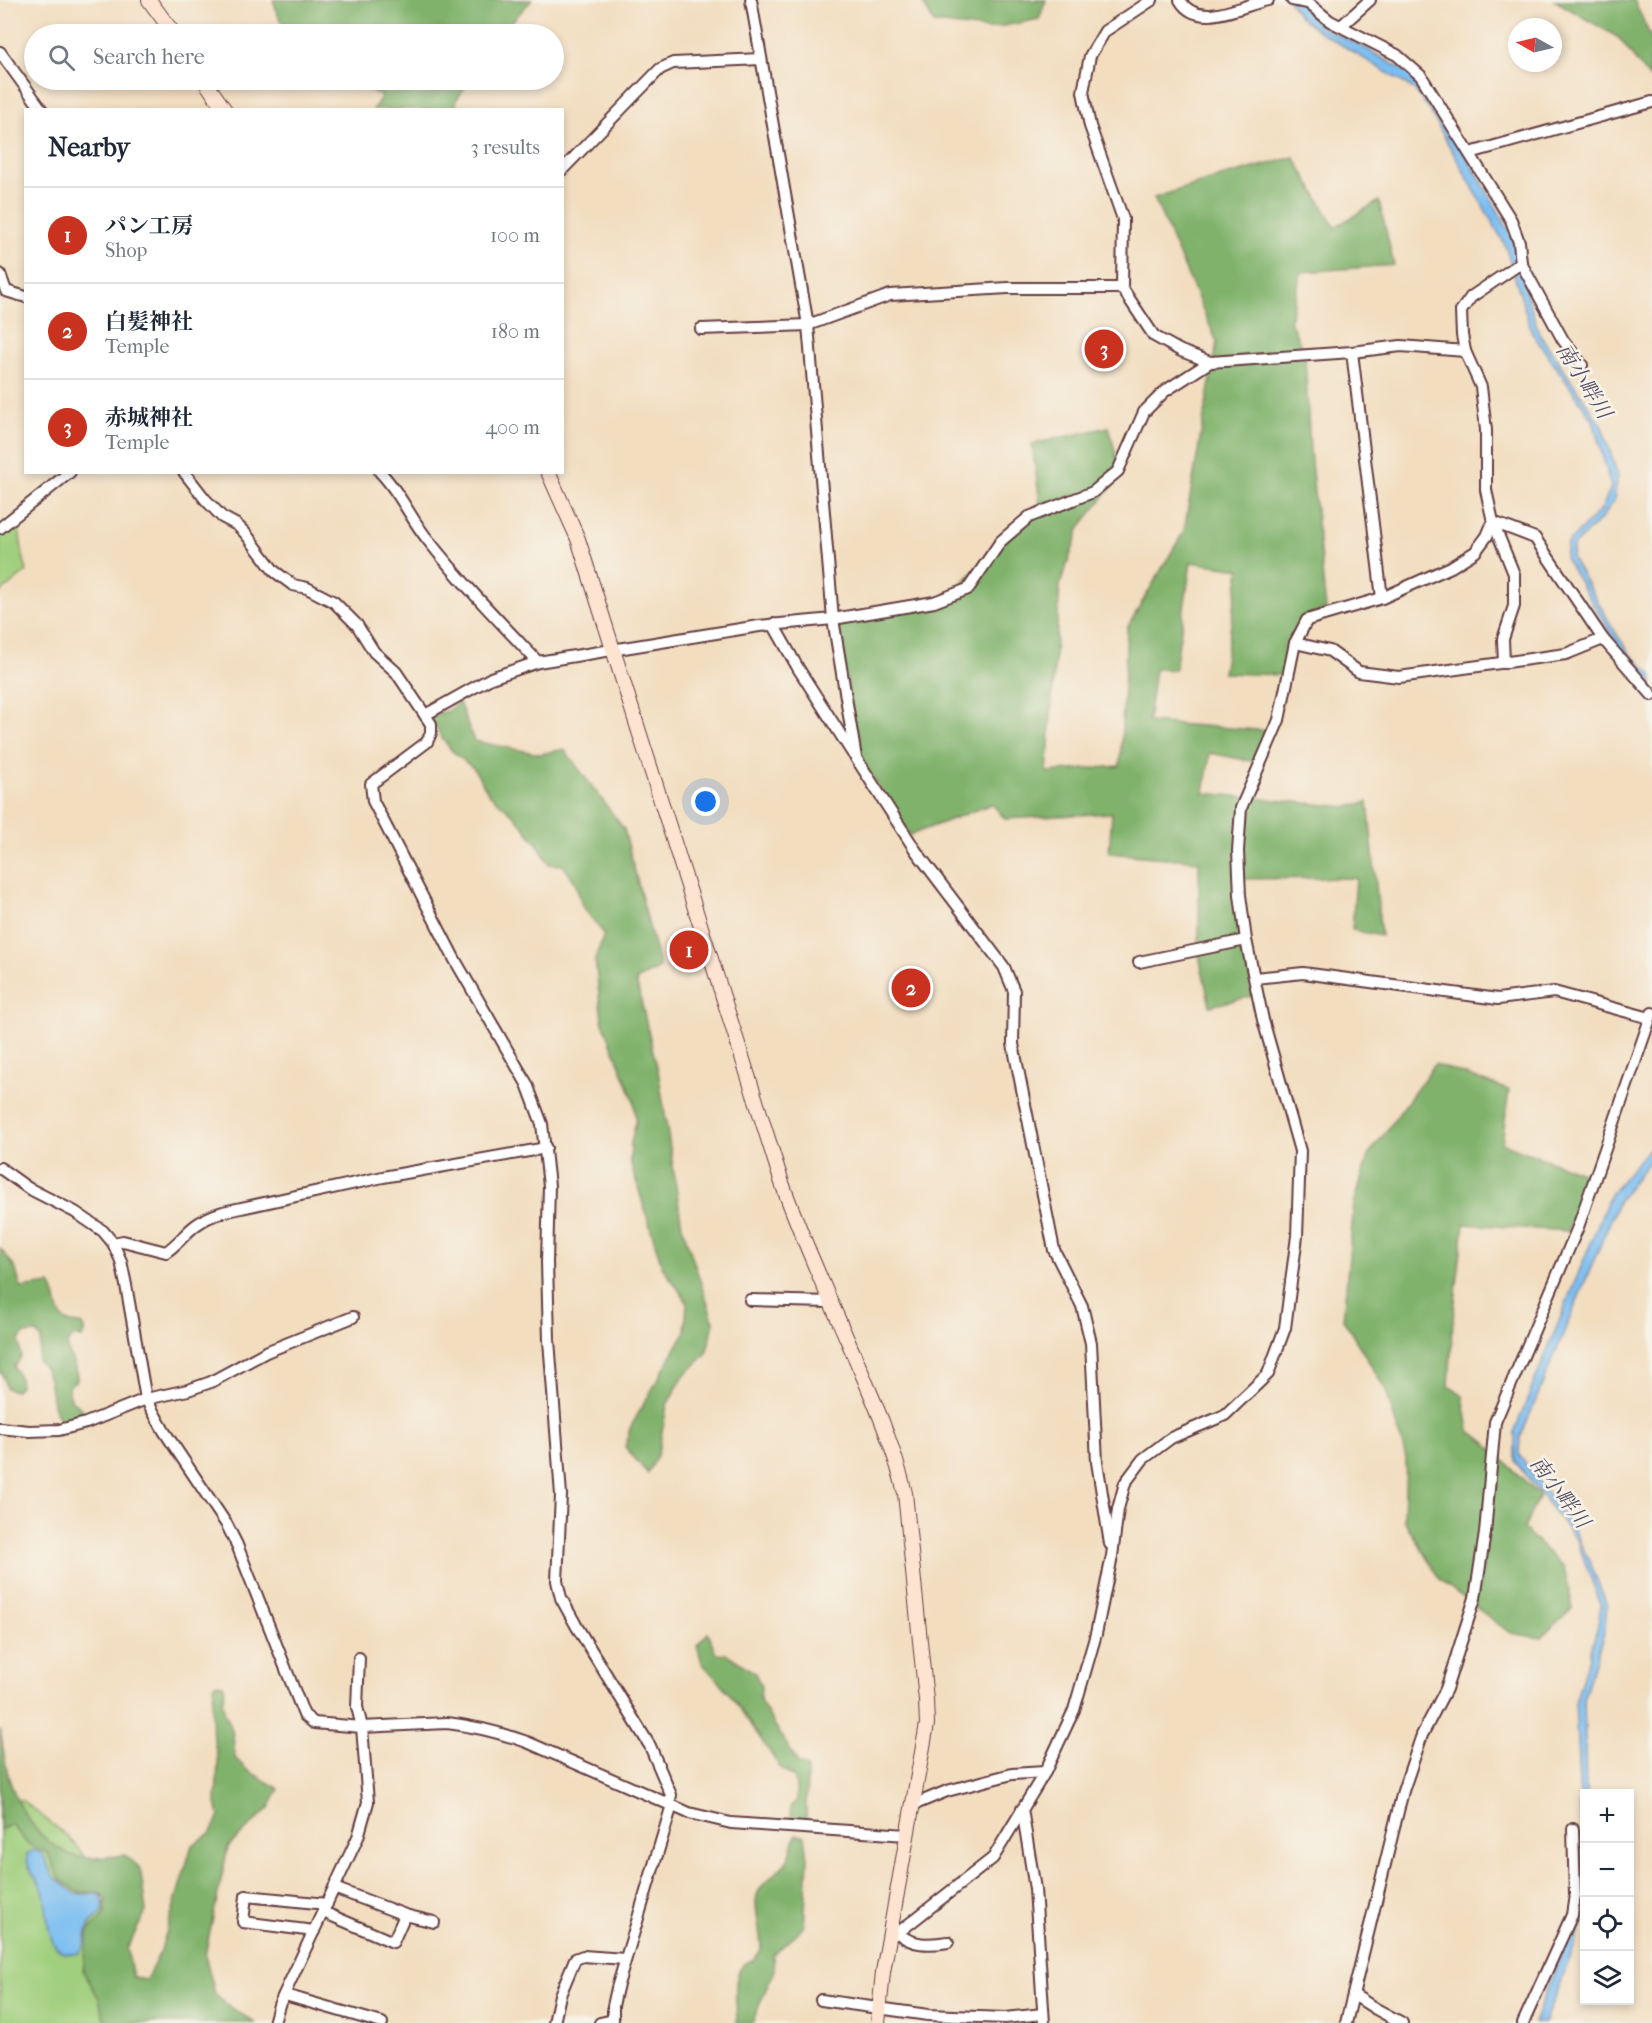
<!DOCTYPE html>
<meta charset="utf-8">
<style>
:root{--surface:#fff;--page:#f6f6f7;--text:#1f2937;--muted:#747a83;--line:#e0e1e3;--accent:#c8321e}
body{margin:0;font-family:"IM FELL French Canon","Noto Serif JP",serif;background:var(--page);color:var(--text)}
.controls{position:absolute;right:18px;bottom:18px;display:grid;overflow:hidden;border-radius:0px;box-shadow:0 3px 9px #0003}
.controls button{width:54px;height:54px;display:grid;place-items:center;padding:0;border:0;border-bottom:2px solid var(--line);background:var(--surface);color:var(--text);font:30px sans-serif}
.compass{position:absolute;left:1508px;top:18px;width:54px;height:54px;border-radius:50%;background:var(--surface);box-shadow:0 3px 9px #0003;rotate:278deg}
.you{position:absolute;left:706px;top:802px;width:21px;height:21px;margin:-15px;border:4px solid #fff;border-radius:50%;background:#1a73e8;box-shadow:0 0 0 9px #1a73e833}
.badge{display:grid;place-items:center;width:39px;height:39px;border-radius:50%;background:var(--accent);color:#fff;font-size:20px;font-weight:700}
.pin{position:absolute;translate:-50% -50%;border:3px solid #fff;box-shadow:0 2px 6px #0006}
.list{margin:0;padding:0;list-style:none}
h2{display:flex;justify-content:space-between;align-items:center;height:78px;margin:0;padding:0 24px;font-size:26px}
h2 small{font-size:20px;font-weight:400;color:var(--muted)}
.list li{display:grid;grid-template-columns:39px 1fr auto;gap:18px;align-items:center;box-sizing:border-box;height:96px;padding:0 24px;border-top:2px solid var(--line)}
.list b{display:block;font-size:22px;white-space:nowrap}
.list p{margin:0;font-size:20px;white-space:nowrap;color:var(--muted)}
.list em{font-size:20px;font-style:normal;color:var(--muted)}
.icon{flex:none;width:33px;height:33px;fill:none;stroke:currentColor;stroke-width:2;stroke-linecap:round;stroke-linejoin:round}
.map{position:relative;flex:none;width:1652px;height:2023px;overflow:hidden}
.search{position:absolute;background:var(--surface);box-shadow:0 3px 9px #0003;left:24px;top:24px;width:540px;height:66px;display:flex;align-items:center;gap:15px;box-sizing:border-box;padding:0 21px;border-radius:33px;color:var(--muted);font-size:22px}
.panel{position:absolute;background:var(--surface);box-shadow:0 3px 9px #0003;left:24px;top:108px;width:540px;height:366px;border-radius:0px}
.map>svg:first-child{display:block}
.green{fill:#a0cf7d;stroke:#757754;stroke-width:1.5}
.forest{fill:#80b26c;stroke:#65684c;stroke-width:1.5}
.water{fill:#7abef1;stroke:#626e8e;stroke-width:1.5}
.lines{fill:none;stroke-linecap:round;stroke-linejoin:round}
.street-casing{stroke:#633c41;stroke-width:14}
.secondary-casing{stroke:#633c41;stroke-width:16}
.street{stroke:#fff;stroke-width:10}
.secondary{stroke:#fde4d1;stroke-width:14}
.labels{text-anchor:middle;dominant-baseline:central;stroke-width:5;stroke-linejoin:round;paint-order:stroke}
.water-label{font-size:21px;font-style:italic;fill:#584f66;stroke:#f7f3e8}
</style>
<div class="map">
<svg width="1652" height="2023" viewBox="0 0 1652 2023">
<rect width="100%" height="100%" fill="#f7f3e8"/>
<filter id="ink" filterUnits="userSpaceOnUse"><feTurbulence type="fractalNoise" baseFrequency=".0167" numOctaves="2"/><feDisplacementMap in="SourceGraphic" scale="12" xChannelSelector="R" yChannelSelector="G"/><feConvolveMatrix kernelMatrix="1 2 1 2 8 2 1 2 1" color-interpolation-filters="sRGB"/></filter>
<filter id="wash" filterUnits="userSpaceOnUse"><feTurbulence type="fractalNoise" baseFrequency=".008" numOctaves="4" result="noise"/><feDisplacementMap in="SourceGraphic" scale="24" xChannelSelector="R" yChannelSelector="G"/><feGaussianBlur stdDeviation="1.35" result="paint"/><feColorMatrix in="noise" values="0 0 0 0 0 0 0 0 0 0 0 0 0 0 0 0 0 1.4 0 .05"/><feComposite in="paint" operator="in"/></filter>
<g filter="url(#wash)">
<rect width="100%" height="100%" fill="#f2ddbf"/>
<g class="green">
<polygon points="18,523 23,556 27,571 0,593 0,534"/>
<polygon points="22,1800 66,1835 89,1861 148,2023 0,2023 0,1807"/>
</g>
<g class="forest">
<polygon points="273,0 532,0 500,34 290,34 280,20"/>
<polygon points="921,0 1046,0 1039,19 988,29 934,23"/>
<polygon points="1554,0 1634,0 1652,40 1649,78 1619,38"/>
<polygon points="346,80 470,80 455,102 459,110 373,109 382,96"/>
<polygon points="1294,157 1335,227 1379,201 1394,265 1301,272 1290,320 1305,356 1310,452 1326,609 1303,618 1283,675 1223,673 1240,569 1191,562 1175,670 1155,669 1148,722 1269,731 1255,762 1210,753 1204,793 1347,807 1368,802 1381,936 1352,930 1356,878 1236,879 1253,996 1210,1006 1199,955 1199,861 1109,853 1112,813 1005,819 992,804 910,835 859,756 837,620 948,597 1040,503 1032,444 1109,427 1121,475 1080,527 1060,585 1047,772 1120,766 1127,628 1184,531 1217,342 1154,198 1203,182"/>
<polygon points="459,702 474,741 540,754 564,749 624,829 660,968 636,980 659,1076 682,1226 714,1323 706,1354 683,1377 667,1405 658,1453 648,1474 625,1447 630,1428 685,1332 687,1302 662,1266 630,1161 631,1143 636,1121 634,1101 602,1020 595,960 604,934 582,906 575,882 563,865 549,864 538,845 515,816 489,794 474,769 452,751 440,735 431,716 447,711"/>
<polygon points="1435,1064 1509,1090 1502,1143 1585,1174 1568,1231 1464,1224 1453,1320 1449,1386 1463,1396 1469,1430 1486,1443 1539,1495 1524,1529 1564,1568 1573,1608 1541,1638 1510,1633 1440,1580 1404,1520 1406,1458 1386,1390 1343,1319 1354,1204 1368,1156"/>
<path d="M0,1248L15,1267L21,1288L50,1284C62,1300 50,1324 81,1324L85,1330L82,1338L74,1336L67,1343C68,1356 78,1367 77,1380L71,1384L68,1390L72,1401L82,1409V1420L67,1425C42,1407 60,1382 38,1361L41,1339L37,1333L24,1334L19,1340L21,1357L14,1367L20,1379V1386L15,1391L6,1388L4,1378L0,1371Z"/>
<polygon points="708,1633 716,1653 727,1654 755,1673 761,1686 760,1701 798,1763 807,1768 806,1820 791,1819 790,1807 797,1800 795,1779 780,1767 729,1693 702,1663 697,1645"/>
<path d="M215,1683L223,1684L225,1689C219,1708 225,1710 231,1727C234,1736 234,1748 235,1758L247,1770L279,1789L269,1808L228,1847L205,1955L215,1994L224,2003L255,2023H109L103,2016L99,1999L83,1970L89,1930L105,1914L106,1899L99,1892H78L60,1879L47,1852C26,1847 24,1840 12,1824L0,1830V1729C4,1747 4,1767 11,1784C21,1814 40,1840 69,1854C86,1861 108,1857 125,1855L140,1868L146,1911L127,1949L133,1978L146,1980L161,1950L192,1845L211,1833L219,1816L216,1803L218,1761L212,1730V1703Z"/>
<path d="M796,1835L805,1836L808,1859L804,1927L773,1955L774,1973L768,1984L752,2023H737C738,2004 727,1965 754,1960L761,1950C761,1934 756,1918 756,1902C756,1883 778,1875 787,1861C792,1853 792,1844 796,1835Z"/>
</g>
<g class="water">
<polygon points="1289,0 1299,0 1311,17 1325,29 1358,44 1414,76 1478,175 1511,234 1527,295 1539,333 1602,426 1618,476 1614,501 1601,519 1573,546 1572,558 1617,635 1631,655 1652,674 1652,683 1625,657 1565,558 1567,544 1602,508 1611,487 1593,420 1532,333 1505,245 1428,108 1414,89 1317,30 1299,16"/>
<polygon points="1652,1144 1652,1158 1619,1200 1520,1438 1519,1455 1571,1524 1592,1567 1607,1605 1604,1633 1584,1696 1586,1793 1584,1794 1584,1912 1575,1946 1544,2023 1534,2023 1583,1898 1583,1863 1575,1702 1597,1630 1601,1605 1577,1541 1515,1461 1515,1430 1610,1195"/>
<path d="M34,1850L42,1853L54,1877L76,1894H100L103,1899V1912C99,1916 94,1919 91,1923C83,1933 89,1944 79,1953C40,1962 51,1907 42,1888C37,1877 25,1868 27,1854Z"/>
</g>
</g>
<g filter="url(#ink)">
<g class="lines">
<g class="street-casing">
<g id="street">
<polyline points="751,0 808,325 833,619 856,758 916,851 1004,967 1014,991 1013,1044 1054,1250 1082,1306 1091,1343 1097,1462 1110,1544"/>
<polyline points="1152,0 1105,31 1090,56 1083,92 1090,126 1123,219 1122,288 1154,336 1181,351 1210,362"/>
<path d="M1180,0C1198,31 1242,5 1268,0"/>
<polyline points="1341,26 1370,0"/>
<polyline points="0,52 42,110"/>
<polyline points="1470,153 1652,102"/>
<polyline points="562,170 660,69 673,63 761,59"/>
<polyline points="1521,263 1563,340 1582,365"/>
<polyline points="0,274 6,291 26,297"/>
<polyline points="701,329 808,325 890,295 1008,288 1122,288"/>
<polyline points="1352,352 1382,598"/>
<polyline points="184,472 205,499 222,517 237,525 246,534 274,571 293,585 307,588 334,602 357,625 374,652 396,672 425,715 431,724 431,733 427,742 371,784 373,801 455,960 527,1084 542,1124 549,1186 547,1262 549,1340 561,1495 557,1581 561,1598 577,1627 650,1746 671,1795 669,1804"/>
<path d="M380,472C400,492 410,518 428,540C462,583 500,622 538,662"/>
<polyline points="1493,522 1535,538 1603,639 1652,695"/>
<polyline points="1493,522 1514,574 1514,606 1503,639 1504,663"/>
<polyline points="0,528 70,472"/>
<polyline points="773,624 798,668 853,754"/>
<polyline points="1295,643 1330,651 1359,672 1399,677 1566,654 1603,639"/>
<polyline points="425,715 491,678 538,662 759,626 833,619 934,602 968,589 1001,541 1029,517 1093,492 1118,471 1144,412 1165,391 1210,362 1352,352 1401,346 1465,351"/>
<polyline points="1139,962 1246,940"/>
<polyline points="1255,978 1303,973 1498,999 1554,992 1650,1018"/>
<path d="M0,1168L28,1188L75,1212L103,1231L113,1243L121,1261L126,1285L146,1399L164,1431L227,1525L237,1545L304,1715L314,1723L362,1727L447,1723C474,1726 501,1733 527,1742L689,1813L731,1823L907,1835"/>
<path d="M113,1243L123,1241L166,1252C178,1244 185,1233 196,1225C204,1219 213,1215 223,1212L383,1177L546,1148"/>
<polyline points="750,1300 830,1302"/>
<polyline points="0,1428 29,1431 59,1430 86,1423 146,1399 188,1390 211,1382 266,1352 353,1317"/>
<polyline points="913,1805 947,1791 1012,1774 1045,1772"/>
<polyline points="1022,1809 1035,1889 1044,2023"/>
<polyline points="334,1888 405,1915 434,1922"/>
<polyline points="323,1912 393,1942 405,1915"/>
<polyline points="314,1931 243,1922 246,1896 327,1904"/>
<path d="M897,1932C911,1946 930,1945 948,1942"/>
<polyline points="890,1937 904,1928 993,1858 1045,1772 1074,1710 1096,1634 1112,1556 1118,1509 1125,1483 1143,1459 1171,1438 1225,1415 1268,1374 1285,1328 1297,1236 1300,1151 1263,1020 1246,940 1240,895 1238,851 1241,808 1279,720 1295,643 1307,620 1382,598 1451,567 1475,552 1487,536 1493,522 1486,490 1486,430 1481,387 1465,351 1462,335 1461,311 1471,297 1521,263 1519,242 1511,220 1421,76 1397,55 1330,21 1308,3 1292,0"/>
<polyline points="285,1995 382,2023"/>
<polyline points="1354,1995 1376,2009 1402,2023"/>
<polyline points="821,2000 928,2015 1005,2018 1043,2014"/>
<polyline points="274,2023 279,2005 358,1837 368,1802 362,1727 357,1707 359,1658"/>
<polyline points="554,2023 560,1995 575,1959 583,1956 625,1959"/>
<polyline points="600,2023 613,2020"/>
<polyline points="613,2023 613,2006 617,1988 672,1805"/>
<polyline points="1346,2023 1403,1791 1422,1735 1446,1689 1475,1598 1485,1533 1495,1422 1578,1227 1652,1013"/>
<polyline points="1523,2023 1572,1915 1575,1895 1573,1829"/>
</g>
</g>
<g class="secondary-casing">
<g id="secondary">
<polyline points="149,0 174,34"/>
<polyline points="204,80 225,110"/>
<path d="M548,472L578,539L782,1183C801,1236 824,1287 847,1339C869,1390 892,1439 905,1493L926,1700L927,1724L883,1972L878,2023"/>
</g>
</g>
<use href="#street" class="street"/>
<use href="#secondary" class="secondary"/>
</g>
</g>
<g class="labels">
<g class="water-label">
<text transform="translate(1584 381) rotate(58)">南小畔川</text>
<text transform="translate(1560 1492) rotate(53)">南小畔川</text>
</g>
</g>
</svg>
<div class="controls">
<button>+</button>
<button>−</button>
<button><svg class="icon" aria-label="locate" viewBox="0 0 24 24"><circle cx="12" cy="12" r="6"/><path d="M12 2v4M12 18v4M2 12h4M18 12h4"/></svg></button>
<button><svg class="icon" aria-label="layers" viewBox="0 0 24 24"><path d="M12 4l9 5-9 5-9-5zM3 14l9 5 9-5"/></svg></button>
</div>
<svg class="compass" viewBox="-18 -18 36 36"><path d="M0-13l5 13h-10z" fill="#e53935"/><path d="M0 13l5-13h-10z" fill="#747a83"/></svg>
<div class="you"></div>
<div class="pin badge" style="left:689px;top:950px">1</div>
<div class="pin badge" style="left:911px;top:988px">2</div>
<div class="pin badge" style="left:1104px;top:349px">3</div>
<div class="search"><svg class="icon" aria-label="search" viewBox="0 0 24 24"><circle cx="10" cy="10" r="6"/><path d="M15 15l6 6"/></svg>Search here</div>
<section class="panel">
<h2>Nearby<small>3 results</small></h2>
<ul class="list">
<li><span class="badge">1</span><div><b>パン工房</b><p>Shop</p></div><em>100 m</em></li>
<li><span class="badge">2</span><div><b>白髪神社</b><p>Temple</p></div><em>180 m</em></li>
<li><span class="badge">3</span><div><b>赤城神社</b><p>Temple</p></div><em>400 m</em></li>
</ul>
</section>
</div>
